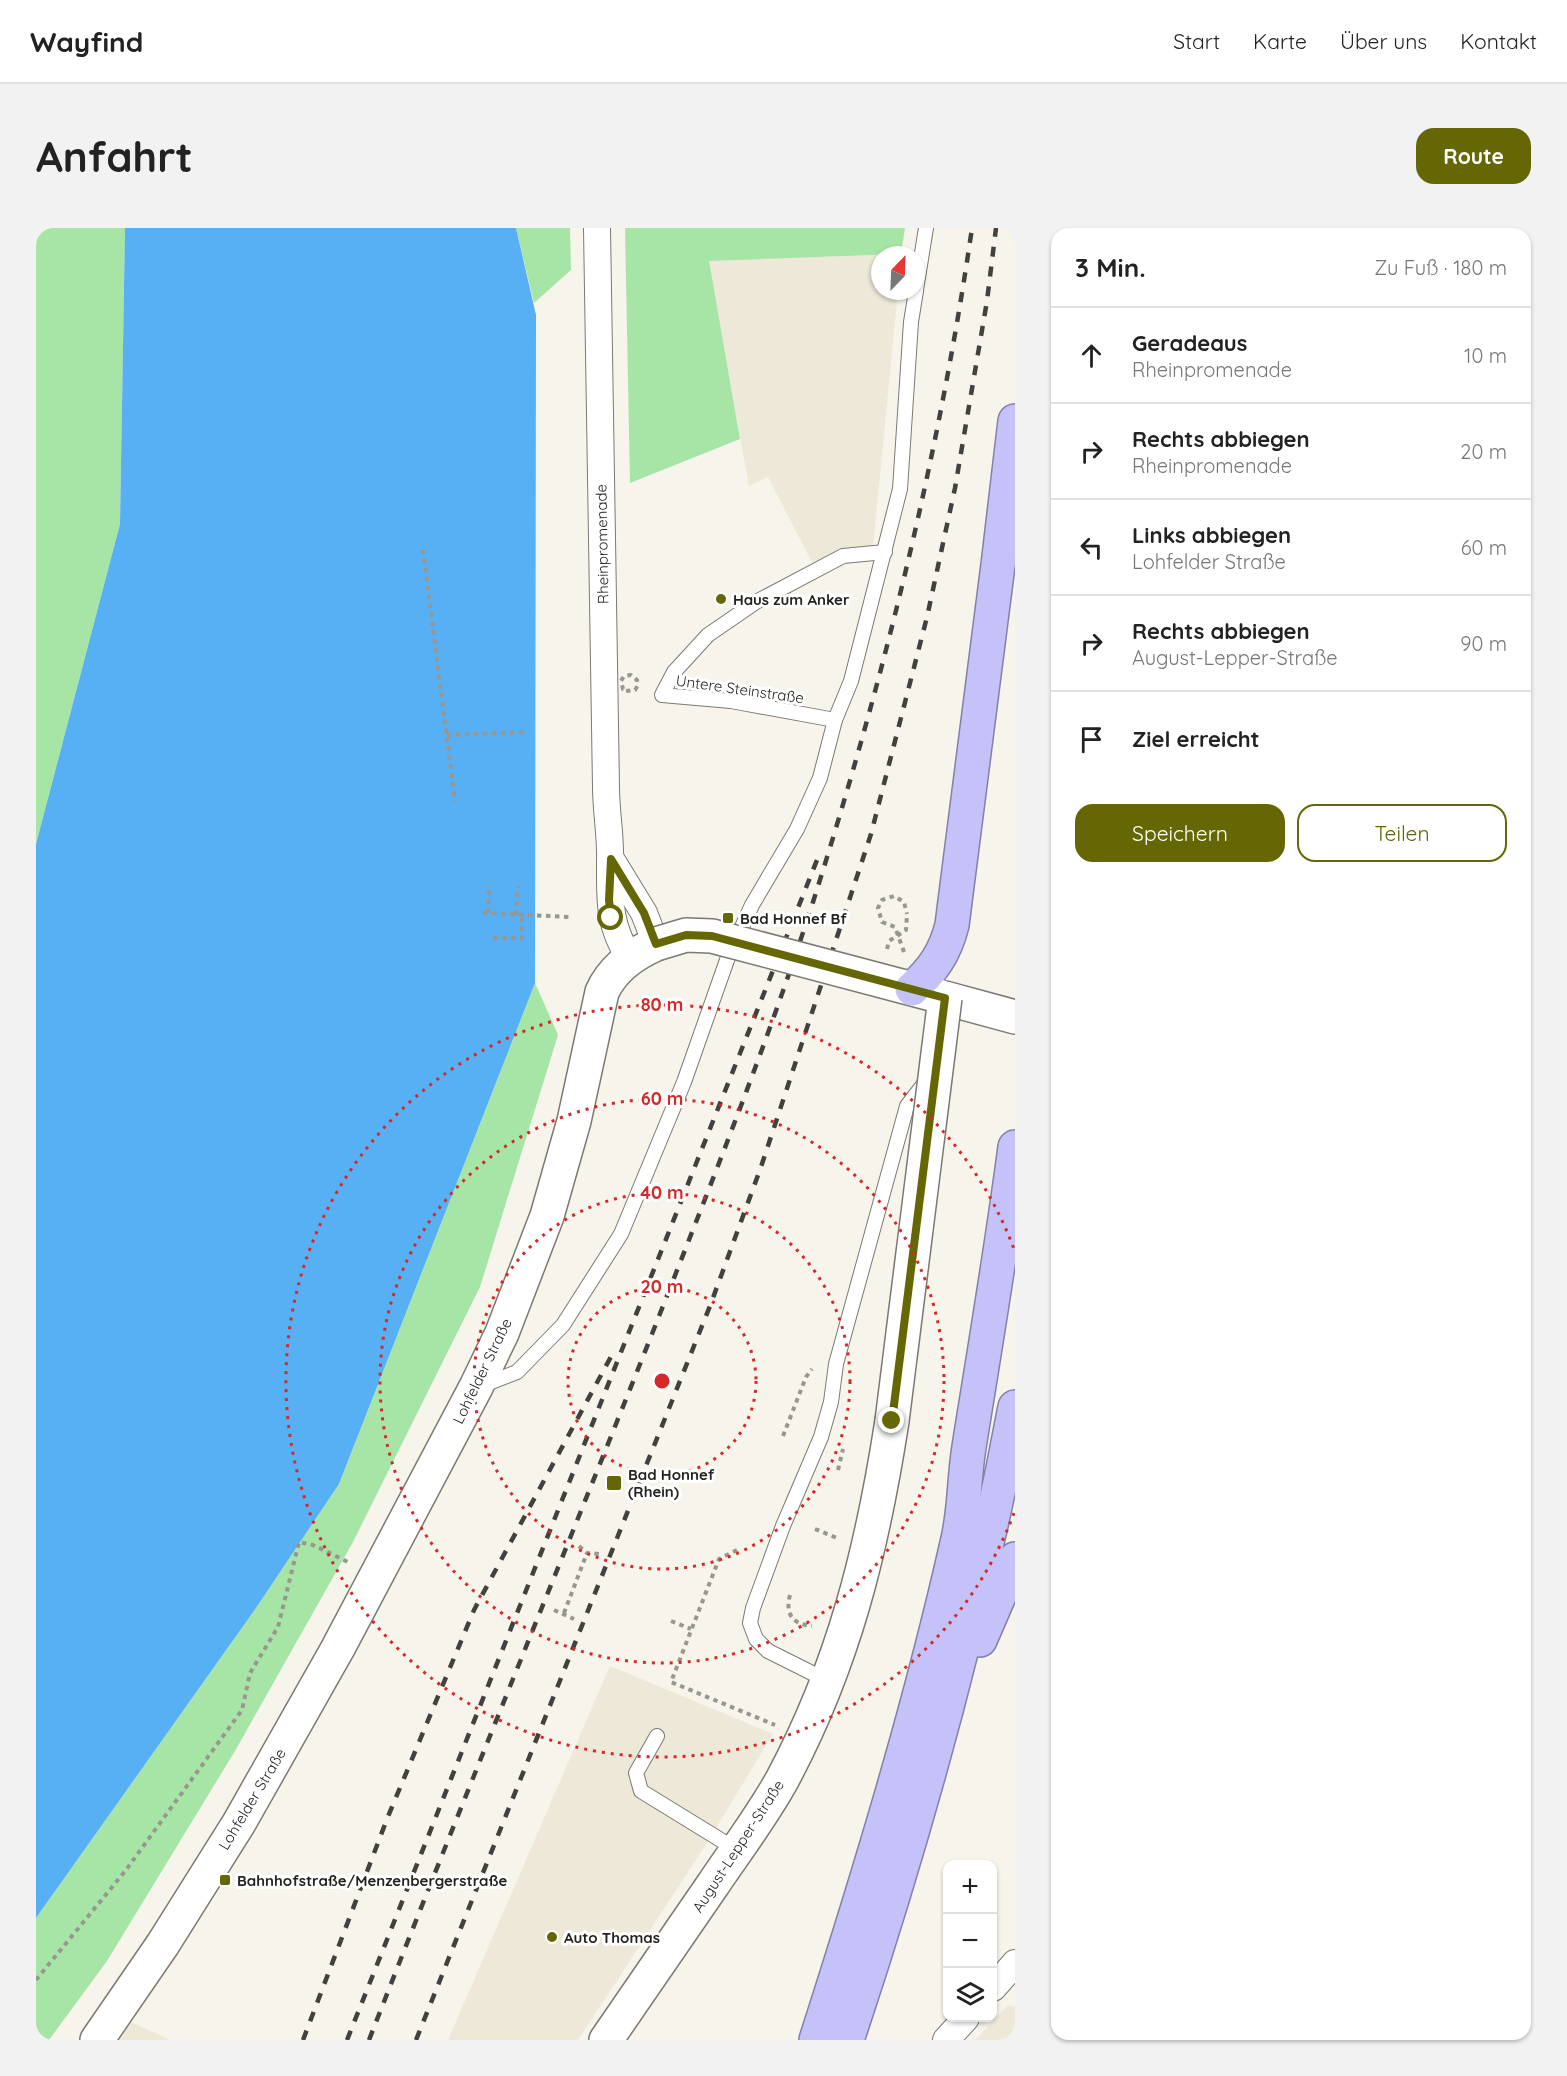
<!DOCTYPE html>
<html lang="de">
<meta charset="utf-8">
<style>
:root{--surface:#fff;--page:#f2f2f2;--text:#222;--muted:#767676;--line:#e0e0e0;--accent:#646703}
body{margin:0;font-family:Quicksand,sans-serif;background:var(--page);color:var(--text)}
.controls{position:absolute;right:18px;bottom:18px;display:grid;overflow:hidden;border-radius:12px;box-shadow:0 2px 4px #0004}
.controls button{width:54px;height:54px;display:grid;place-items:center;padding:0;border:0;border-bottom:2px solid var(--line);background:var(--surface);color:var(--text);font:30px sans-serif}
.compass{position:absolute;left:835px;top:18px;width:54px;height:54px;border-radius:50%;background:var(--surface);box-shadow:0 2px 4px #0004;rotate:23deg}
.stop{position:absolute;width:18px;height:18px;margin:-14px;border:4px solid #646703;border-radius:50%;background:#fff}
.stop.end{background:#646703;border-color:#fff;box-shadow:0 2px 6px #0008}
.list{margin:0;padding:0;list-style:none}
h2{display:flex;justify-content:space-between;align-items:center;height:78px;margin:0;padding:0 24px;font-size:26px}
h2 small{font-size:20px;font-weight:400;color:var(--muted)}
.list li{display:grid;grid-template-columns:39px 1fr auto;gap:18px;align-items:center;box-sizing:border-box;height:96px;padding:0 24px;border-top:2px solid var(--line)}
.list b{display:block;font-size:22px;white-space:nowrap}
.list p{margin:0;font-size:20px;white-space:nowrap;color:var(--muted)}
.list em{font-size:20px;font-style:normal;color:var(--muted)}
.actions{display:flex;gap:12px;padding:18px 24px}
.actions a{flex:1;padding:14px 0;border:2px solid var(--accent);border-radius:18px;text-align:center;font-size:21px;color:var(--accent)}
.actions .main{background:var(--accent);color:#fff}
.icon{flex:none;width:33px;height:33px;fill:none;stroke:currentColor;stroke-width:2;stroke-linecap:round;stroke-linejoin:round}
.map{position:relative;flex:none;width:979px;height:1812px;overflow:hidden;border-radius:18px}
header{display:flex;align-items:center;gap:36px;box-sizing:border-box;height:84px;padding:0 30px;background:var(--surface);border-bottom:2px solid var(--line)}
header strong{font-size:28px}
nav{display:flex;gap:33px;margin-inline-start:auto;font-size:21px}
.intro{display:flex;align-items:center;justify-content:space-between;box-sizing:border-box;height:144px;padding:0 36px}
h1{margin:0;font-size:42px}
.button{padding:15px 27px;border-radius:18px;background:var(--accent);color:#fff;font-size:21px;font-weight:700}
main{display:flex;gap:36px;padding:0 36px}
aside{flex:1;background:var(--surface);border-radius:18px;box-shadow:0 2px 4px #0004}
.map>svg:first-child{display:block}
.built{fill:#ede8d8}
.green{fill:#a6e5a6}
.water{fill:#57b0f3}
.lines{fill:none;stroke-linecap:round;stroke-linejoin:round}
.service-casing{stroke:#7c7972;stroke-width:16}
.minor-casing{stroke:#7c7972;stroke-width:28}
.tertiary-casing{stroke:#7c7972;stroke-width:36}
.secondary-casing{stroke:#7c7972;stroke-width:36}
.trunk-casing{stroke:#8381ab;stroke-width:36}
.path{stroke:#989690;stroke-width:4;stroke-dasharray:4.5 4.5;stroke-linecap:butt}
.service{stroke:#fff;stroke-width:14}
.minor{stroke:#fff;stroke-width:26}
.tertiary{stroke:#fff;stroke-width:33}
.secondary{stroke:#fff;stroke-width:33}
.trunk{stroke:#c4c2f8;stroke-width:33}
.rail{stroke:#43413e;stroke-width:4.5;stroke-dasharray:10 10;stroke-linecap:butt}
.tertiary-bridge-casing{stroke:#7c7972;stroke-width:36;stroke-linecap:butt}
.secondary-bridge-casing{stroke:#7c7972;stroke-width:36;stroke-linecap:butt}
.trunk-bridge-casing{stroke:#8381ab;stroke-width:36;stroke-linecap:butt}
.path-bridge{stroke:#989690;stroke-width:4;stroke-dasharray:4.5 4.5;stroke-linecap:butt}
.tertiary-bridge{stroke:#fff;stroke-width:33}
.secondary-bridge{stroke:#fff;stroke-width:33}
.trunk-bridge{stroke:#c4c2f8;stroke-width:33}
.route{stroke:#646703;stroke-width:8}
.ring{fill:none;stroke:#d62828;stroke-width:3;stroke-dasharray:3 6}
.poi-dot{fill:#646703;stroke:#fff;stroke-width:2}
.labels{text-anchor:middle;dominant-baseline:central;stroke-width:6;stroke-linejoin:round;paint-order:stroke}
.street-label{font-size:15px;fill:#242320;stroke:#fff}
.poi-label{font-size:15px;font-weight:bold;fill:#242320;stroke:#fff;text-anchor:start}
.centre{fill:#d62828;stroke:#fff;stroke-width:3}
.ring-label{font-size:18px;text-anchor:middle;font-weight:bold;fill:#d62828;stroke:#fff;stroke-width:6;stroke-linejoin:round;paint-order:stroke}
</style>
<header>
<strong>Wayfind</strong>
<nav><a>Start</a><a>Karte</a><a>Über uns</a><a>Kontakt</a></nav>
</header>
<div class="intro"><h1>Anfahrt</h1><a class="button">Route</a></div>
<main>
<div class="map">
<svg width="979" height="1812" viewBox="0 0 979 1812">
<rect width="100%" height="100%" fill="#f7f4eb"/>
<g class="built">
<polygon points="844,27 844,63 862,63 837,319 783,348 732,249 713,258 672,32"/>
<polygon points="574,1438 737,1506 671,1615 542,1812 412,1812"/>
<polygon points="972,1777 979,1779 979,1812 939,1812"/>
<polygon points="95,1794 134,1812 82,1812"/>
</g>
<g class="green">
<polygon points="0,0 89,0 84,296 0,616"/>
<polygon points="480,0 534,0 535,42 498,75"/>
<polygon points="589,0 869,0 865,26 673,33 704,211 594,255"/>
<polygon points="499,755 522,807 444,1059 317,1314 199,1523 71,1733 13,1812 0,1812 0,1690 220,1380 303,1256"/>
</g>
<polygon class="water" points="89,0 480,0 500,87 499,755 303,1256 220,1380 0,1690 0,616 84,296"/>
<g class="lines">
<g class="service-casing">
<g id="service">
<polyline points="880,62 890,0"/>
<polyline points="799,492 695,473 626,467 638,444 672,407 720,374 807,328 849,324"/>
<polyline points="445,1158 481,1144 527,1097 585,1006 648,854 691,732 716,677 761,601 784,550 799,492 815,453 864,261 875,94 880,63"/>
<polyline points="792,1453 732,1423 720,1411 714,1395 717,1380 747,1298 785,1209 795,1174 800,1136 871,878 891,852"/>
<polyline points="621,1508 600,1545 605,1563 701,1622"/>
</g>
</g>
<g class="minor-casing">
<g id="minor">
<path d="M561,0L570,559C570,584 575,609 574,633C574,673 572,696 594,731"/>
<polyline points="575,631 608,685 620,716"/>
<polyline points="957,1760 979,1735"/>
<polyline points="910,1812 930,1790"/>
</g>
</g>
<g class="tertiary-casing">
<path id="tertiary" d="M61,1812L127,1716L203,1595L302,1420L440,1159L466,1105L511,988L538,893L566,764C576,742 597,726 620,716"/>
</g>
<g class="secondary-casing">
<g id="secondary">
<polyline points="909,770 979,789"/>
<path d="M570,1812C606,1759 642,1707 678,1655C701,1621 726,1588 746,1552C808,1436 836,1322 856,1193"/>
</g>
</g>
<g class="trunk-casing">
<g id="trunk">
<polyline points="962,337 979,193"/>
<polyline points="944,1412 979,1331"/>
<path d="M780,1812C833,1647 884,1480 922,1311C929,1281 928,1249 933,1219C949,1119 966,1019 979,919"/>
<path d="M811,1812C880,1605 939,1393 979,1179"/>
</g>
</g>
<g class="path">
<polyline points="387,322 419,573"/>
<polyline points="411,507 491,504"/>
<polyline points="447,685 535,689"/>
<polyline points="452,685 453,657"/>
<polyline points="480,687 482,658"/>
<polyline points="457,710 486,710 486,687"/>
<polyline points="868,724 859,699 846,694 842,680 846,672 858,668 868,674 871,686"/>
<polyline points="747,1208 770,1149 776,1141"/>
<polyline points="802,1242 807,1221"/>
<polyline points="779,1301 801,1310"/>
<polyline points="543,1318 551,1325 563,1326"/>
<polyline points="701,1322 683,1331 635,1454 739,1497"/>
<path d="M754,1367C749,1386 756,1396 776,1398"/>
<polyline points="518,1382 538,1391"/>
<polyline points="528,1385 551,1325"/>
<polyline points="635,1393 655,1401"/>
<polyline points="0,1752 90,1642 206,1482 214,1445 242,1399 263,1314 277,1317 312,1334"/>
</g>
<use href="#service" class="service"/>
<use href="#minor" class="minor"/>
<use href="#tertiary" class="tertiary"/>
<use href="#secondary" class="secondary"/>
<use href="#trunk" class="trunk"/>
<g class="rail">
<polyline points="267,1812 351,1591 438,1382 577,1125"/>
<polyline points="311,1812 783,627"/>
<path d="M333,1812C425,1576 522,1342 616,1106C672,963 730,820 777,674C847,454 903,228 936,0"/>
<polyline points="380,1812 674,1078 725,939 835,606 891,389 919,260 951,73 960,0"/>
</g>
<g class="tertiary-bridge-casing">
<polyline id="tertiary-bridge" points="620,716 650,707 676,708 903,768"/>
</g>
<g class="secondary-bridge-casing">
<polyline id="secondary-bridge" points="856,1193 909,770"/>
</g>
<g class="trunk-bridge-casing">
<path id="trunk-bridge" d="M876,761C897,742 909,725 916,697L962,337"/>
</g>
<g class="path-bridge">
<polyline points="590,463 599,462 602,457 601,452 595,447 588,448 585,453 587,461 591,462"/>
<polyline points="851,721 853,713 870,702 871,686"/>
</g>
<use href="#tertiary-bridge" class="tertiary-bridge"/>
<use href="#secondary-bridge" class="secondary-bridge"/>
<use href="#trunk-bridge" class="trunk-bridge"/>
</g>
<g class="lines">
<polyline class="route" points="575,690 573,672 575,631 608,685 620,716 650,707 676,708 909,770 856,1193"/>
</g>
<g class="ring">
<circle cx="626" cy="1153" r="94"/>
<circle cx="626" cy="1153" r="188"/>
<circle cx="626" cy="1153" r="282"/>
<path d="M978 1285A376 376 0 1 1 978 1021"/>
</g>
<g class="poi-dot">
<circle cx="685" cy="371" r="6"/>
<rect x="686" y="684" width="12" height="12" rx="3"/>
<rect x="570" y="1247" width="16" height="16" rx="3"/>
<rect x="183" y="1646" width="12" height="12" rx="3"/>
<circle cx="516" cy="1709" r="6"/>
</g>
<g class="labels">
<g class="street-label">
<text transform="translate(566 316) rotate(-91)">Rheinpromenade</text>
<text transform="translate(704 461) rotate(8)">Untere Steinstraße</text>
<text transform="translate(446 1143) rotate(-64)">Lohfelder Straße</text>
<text transform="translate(216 1571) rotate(-59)">Lohfelder Straße</text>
<text transform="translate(702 1618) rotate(-57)">August-Lepper-Straße</text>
</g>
<g class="poi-label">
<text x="697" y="371">Haus zum Anker</text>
<text x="704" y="690">Bad Honnef Bf</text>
<text x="592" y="1246">Bad Honnef<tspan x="592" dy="17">(Rhein)</tspan></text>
<text x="201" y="1652">Bahnhofstraße/Menzenbergerstraße</text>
<text x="528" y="1709">Auto Thomas</text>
</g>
</g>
<circle cx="626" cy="1153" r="9" class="centre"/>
<g class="ring-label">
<text x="626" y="783">80 m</text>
<text x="626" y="877">60 m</text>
<text x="626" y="971">40 m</text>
<text x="626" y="1065">20 m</text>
</g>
</svg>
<div class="controls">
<button>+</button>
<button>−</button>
<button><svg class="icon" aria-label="layers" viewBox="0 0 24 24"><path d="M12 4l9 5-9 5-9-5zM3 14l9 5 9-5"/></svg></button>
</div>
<svg class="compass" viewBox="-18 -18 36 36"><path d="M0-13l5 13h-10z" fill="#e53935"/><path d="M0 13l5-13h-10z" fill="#767676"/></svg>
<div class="stop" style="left:575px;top:690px"></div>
<div class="stop end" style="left:856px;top:1193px"></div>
</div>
<aside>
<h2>3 Min.<small>Zu Fuß · 180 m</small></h2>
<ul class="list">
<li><svg class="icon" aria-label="ahead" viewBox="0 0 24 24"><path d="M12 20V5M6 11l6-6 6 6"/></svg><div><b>Geradeaus</b><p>Rheinpromenade</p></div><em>10 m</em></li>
<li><svg class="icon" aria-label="right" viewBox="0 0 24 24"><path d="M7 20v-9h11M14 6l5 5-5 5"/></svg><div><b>Rechts abbiegen</b><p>Rheinpromenade</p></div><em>20 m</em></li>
<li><svg class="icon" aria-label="left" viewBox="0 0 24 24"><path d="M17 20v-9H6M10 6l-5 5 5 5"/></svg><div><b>Links abbiegen</b><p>Lohfelder Straße</p></div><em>60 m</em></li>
<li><svg class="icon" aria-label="right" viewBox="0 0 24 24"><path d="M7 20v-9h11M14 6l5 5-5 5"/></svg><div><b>Rechts abbiegen</b><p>August-Lepper-Straße</p></div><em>90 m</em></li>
<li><svg class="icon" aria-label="arrive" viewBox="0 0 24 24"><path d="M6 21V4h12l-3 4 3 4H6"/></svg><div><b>Ziel erreicht</b></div></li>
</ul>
<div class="actions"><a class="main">Speichern</a><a>Teilen</a></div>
</aside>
</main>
